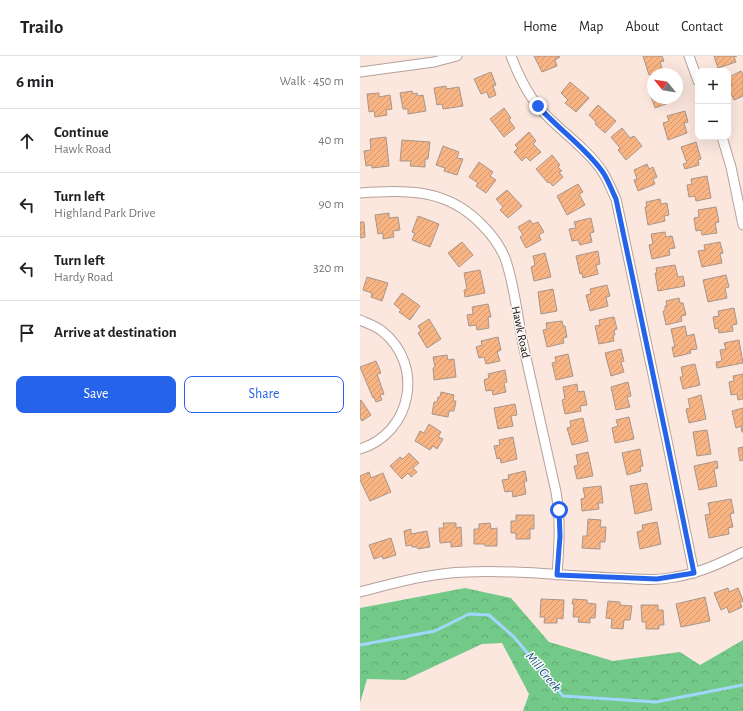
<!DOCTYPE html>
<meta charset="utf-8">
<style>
:root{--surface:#fff;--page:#f2f2f2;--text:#202124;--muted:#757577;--line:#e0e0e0;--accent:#2563eb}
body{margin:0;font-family:"Alegreya Sans",sans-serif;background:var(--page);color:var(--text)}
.controls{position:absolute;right:12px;top:12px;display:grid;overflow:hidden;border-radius:8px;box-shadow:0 4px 16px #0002}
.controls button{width:36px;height:36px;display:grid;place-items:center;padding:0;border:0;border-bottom:1px solid var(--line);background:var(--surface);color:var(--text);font:20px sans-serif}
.compass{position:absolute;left:287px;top:12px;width:36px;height:36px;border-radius:50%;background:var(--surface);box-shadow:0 4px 16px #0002;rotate:300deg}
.stop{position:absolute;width:12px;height:12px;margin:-9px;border:3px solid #2563eb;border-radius:50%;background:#fff}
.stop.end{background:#2563eb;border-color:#fff;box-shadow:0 1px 4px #0008}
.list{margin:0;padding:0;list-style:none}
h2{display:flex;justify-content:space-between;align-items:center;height:52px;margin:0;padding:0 16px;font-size:17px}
h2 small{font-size:13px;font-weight:400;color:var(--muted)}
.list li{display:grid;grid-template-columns:26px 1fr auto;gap:12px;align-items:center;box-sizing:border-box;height:64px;padding:0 16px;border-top:1px solid var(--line)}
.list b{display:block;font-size:15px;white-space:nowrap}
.list p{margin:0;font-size:13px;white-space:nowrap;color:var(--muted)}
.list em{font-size:13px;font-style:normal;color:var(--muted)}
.actions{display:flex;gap:8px;padding:12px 16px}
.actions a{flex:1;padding:9px 0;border:1px solid var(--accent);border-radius:8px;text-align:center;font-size:14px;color:var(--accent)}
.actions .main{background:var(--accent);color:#fff}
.icon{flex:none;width:22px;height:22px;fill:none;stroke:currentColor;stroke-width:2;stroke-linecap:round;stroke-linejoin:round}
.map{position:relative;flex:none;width:383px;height:655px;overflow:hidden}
header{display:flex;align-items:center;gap:24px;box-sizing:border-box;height:56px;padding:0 20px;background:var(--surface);border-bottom:1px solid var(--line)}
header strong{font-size:19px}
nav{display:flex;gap:22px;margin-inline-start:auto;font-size:14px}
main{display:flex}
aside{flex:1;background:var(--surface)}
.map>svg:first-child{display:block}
.forest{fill:url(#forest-crowns)}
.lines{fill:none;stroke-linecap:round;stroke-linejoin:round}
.stream{stroke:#a2d7fd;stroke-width:3}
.building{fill:url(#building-hatch);stroke:#a7968b}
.minor-casing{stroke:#b5a19a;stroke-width:11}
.minor{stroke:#fff;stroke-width:9}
.route{stroke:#2563eb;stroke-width:5}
.labels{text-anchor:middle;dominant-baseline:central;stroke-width:3;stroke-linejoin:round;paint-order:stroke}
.street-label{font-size:12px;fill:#100907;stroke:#fcf8f6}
.water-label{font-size:13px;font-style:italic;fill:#09567e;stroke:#fcf8f6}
</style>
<header>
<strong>Trailo</strong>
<nav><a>Home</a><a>Map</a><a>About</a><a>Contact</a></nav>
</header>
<main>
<aside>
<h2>6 min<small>Walk · 450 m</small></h2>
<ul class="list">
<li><svg class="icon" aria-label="ahead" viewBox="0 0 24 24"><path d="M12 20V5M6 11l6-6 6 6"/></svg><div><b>Continue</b><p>Hawk Road</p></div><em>40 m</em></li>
<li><svg class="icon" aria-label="left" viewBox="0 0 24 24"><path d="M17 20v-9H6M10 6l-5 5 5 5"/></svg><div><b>Turn left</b><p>Highland Park Drive</p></div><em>90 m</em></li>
<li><svg class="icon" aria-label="left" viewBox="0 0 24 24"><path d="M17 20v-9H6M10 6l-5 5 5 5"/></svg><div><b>Turn left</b><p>Hardy Road</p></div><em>320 m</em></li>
<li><svg class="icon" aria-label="arrive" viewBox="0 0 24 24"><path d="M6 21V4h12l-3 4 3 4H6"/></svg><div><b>Arrive at destination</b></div></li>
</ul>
<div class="actions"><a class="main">Save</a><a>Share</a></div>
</aside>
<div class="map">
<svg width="383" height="655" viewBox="0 0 383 655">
<defs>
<pattern id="forest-crowns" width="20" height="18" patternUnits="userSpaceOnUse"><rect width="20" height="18" fill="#72c988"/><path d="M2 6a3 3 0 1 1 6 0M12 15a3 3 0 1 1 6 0" fill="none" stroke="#62ab74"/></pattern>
<pattern id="building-hatch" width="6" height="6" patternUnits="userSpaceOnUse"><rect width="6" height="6" fill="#f8b483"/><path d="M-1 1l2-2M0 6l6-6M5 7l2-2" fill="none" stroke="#d49970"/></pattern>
</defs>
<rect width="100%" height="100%" fill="#fce7df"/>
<polygon class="forest" points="105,532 151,542 189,586 253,605 320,596 340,609 383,584 383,655 163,655 169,638 142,587 122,588 45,624 7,623 0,647 0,552"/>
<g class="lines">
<polyline class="stream" points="0,589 75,575 109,558 129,559 154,581 203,640 296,646 383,629"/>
</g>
<g class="building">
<polygon points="174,0 199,0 200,1 195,4 197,10 182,16"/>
<polygon points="283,0 302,0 304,5 300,6 303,15 289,19"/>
<polygon points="354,0 377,0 374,1 376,6 358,12"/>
<polygon points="381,15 383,18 383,40 374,44 368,31 372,29 369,21"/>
<polygon points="131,16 136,29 133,30 136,39 129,42 127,36 121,38 114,23"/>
<polygon points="210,26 229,42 216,56 205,47 208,44 201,37"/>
<polygon points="86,30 86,33 99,31 103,50 83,53 82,48 77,49 74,32"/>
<polygon points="293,30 293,42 313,42 314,45 295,52 288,32"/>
<polygon points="52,35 53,38 57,37 58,40 63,39 66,55 48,58 48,53 43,53 40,37"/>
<polygon points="19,37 19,41 30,39 32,53 26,54 27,59 15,61 14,55 9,56 7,38"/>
<polygon points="238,49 256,65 245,77 235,68 236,66 229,59"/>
<polygon points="144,52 151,62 149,64 155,72 144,81 130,63"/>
<polygon points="325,55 328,66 324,67 327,77 308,84 303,67 309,65 307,60"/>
<polygon points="262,72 270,82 274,80 282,90 266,104 258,94 260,92 251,81"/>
<polygon points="169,76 176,85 173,88 181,96 170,105 166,101 162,105 154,96 158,92 155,89"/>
<polygon points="26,81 29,110 12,112 12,109 6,110 4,95 11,94 10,83"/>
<polygon points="42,84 70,86 68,103 65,103 65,111 50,110 51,105 40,105"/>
<polygon points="336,86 341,103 338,104 339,109 325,113 323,108 327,107 321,91"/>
<polygon points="83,90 99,96 97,102 103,103 97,119 84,115 85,112 76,109"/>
<polygon points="192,99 200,109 198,111 202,115 199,116 203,121 193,130 189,126 188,127 176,113"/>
<polygon points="119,106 133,116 130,120 136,124 126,137 116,130 118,127 109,121"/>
<polygon points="287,108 289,113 293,111 297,121 293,123 295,128 278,135 274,124 277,123 274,114"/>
<polygon points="347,120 351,142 336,145 335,140 329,141 327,129 332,128 331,123"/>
<polygon points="218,128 223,136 219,138 225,149 207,159 197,140"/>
<polygon points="147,134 162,150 148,162 140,154 143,151 136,143"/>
<polygon points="300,143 301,148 307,147 309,159 304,160 305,165 288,169 285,151 287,151 286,146"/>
<polygon points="356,151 359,166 355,167 357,177 342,179 341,174 336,175 334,162 339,161 338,154"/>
<polygon points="29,157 29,162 38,161 40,174 33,175 34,181 23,183 23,177 18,178 15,159"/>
<polygon points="58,160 79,168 70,191 52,184 55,177 52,176"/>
<polygon points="231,162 234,176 230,177 232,186 220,189 218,184 212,185 209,173 216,172 214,166"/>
<polygon points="170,164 173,168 178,166 184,176 179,179 181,184 166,192 160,181 163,179 158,171"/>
<polygon points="0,166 4,166 5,181 0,182"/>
<polygon points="305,176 306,181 312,180 315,192 309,193 310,199 292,203 289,189 293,188 291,178"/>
<polygon points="102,186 113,199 99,211 88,197"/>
<polygon points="360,186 363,197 360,198 362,207 342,211 338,195 345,194 344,189"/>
<polygon points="238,195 240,208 236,209 238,218 223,222 222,217 220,218 216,200"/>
<polygon points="185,197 191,221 174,225 171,211 175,209 173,200"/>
<polygon points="315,209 318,221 323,220 325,230 298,235 295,217 297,217 296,212"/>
<polygon points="120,214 125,237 105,241 104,234 107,233 104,217"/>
<polygon points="366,219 369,231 365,232 367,242 348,246 343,224"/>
<polygon points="7,221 28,227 22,245 11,241 12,237 3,234"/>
<polygon points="247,229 250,240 246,241 248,250 230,255 226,239 231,238 230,233"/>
<polygon points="193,233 197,255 181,258 178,236"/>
<polygon points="42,237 60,250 50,264 39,256 41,254 34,248"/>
<polygon points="319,242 320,247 323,247 326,259 321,260 322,265 306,269 303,255 305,255 305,250 307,250 306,245"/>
<polygon points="128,248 131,261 128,261 129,272 117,274 116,269 109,270 107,259 113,258 112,251"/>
<polygon points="374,252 377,268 372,269 373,275 359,277 358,272 355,273 353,261 359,260 358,255"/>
<polygon points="254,261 257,273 254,274 255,279 253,279 254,285 239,288 235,270 240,269 239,264"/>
<polygon points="69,263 81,283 67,292 58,277 61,275 58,270"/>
<polygon points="202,265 203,270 205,270 207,281 203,282 204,287 187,291 183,274 187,273 186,267"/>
<polygon points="325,270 327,280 334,278 337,293 330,294 331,297 314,301 312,291 315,291 311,273"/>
<polygon points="138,281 141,294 137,296 140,305 126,308 124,301 119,302 116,291 122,289 121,285"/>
<polygon points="379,284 383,307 357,312 356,306 362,305 360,294 366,293 364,287"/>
<polygon points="261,293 264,305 261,306 264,316 251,320 245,297"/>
<polygon points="208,298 213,320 196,324 192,307 196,306 195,301"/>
<polygon points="87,299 88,304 94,303 96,321 74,324 73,312 75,311 73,301"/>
<polygon points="16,305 21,317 17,318 24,338 20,339 22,344 16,346 14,341 13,342 0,311"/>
<polygon points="335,308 340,329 323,333 320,321 323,321 321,311"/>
<polygon points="145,314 147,326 144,327 146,336 133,339 132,334 126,335 124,324 129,322 128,318"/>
<polygon points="383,318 383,343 378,344 377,338 371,339 369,326 374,325 373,320"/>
<polygon points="268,326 271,340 267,341 270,351 256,354 251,331"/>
<polygon points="217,328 218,336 224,335 227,349 220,350 221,355 205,358 202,344 205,343 203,331"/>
<polygon points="81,336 94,339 93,345 96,345 94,355 89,355 88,361 72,358 74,346 77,346 78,341 80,341"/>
<polygon points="341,339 346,363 329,367 326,353 330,352 328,343"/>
<polygon points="1,344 11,359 2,365 0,362 0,345"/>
<polygon points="155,348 157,359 151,360 153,370 138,373 134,352"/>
<polygon points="383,352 383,376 382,376 381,370 376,372 372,355"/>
<polygon points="269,361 274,383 255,387 252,372 258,370 256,364"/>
<polygon points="223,362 228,385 212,389 207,372 211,371 210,365"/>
<polygon points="69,368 81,376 78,381 83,383 77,393 73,390 70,394 55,385 60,375 64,377"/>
<polygon points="347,374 351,398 337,400 333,376"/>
<polygon points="153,381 157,403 141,407 140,402 137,403 134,390 140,389 139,384"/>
<polygon points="383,391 383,404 380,405 378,392"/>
<polygon points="280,393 283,410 280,411 281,415 267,419 262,397"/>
<polygon points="228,396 233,420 217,423 214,410 218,409 216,399"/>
<polygon points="49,397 59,407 53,412 57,416 51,421 48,417 42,423 30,410 40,401 43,403"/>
<polygon points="357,405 358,412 354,413 357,430 339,434 334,410"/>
<polygon points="165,415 167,425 164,426 166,438 153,441 152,435 145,436 142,424 149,423 148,419"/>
<polygon points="9,416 11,422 23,417 31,436 10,445 0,424 0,420"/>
<polygon points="287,427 292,454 275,458 270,430"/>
<polygon points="241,430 243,447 238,447 239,453 222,455 221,443 225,442 223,432"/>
<polygon points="371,443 374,457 370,458 373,471 368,472 369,478 349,482 345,459 350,458 348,447"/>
<polygon points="156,459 174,459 174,473 170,473 170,483 156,483 156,477 151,477 151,465 156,465"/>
<polygon points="228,463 241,464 240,471 246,471 245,486 240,486 240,493 222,492 223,480 227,480"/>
<polygon points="297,466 301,488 280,493 277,476 283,474 282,469"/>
<polygon points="83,467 96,467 96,472 101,471 102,490 91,491 91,486 80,487 79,472 84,472"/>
<polygon points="130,467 131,473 137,472 137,490 125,490 124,488 114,488 114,473 119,473 119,468"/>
<polygon points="51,473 51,478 67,475 70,491 58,493 57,491 52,491 52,489 46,490 44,475"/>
<polygon points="31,482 36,499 23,503 22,500 14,503 9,489"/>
<polygon points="368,532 369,536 378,532 383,544 383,545 380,546 382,551 369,557 367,551 361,554 354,537"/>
<polygon points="345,541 350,565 321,571 316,548"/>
<polygon points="181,543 204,544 203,563 197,562 197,567 184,567 185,561 180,561"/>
<polygon points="213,543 227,544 227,547 236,548 235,562 230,562 230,567 218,566 219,561 213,561 214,548 212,548"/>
<polygon points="248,545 260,546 260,549 272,550 270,564 264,564 263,573 251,572 252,563 246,562"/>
<polygon points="281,549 298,549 298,554 303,554 304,569 299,569 299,573 286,573 286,566 282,566"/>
</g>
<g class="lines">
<g class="minor-casing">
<g id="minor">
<path d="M151,0C159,21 169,42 185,58C203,77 227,93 242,115C248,124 251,133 256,143L306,380L334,517"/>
<polyline points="329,0 338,25"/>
<polyline points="0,16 74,6 97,0"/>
<polyline points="362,81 371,111 383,169"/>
<path d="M0,137C47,133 89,133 123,170C132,179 140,190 145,202C155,230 157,260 163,288C174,337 185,387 196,436C201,464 199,491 197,519"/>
<path d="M0,264C7,267 16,270 22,275C65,309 52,377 0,393"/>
<path d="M0,536C35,527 70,517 107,516C158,513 210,521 261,522C279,523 297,525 315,521C340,517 361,507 383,496"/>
</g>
</g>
<use href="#minor" class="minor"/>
</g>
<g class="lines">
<path class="route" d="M178,50C198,73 224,90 242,115C248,123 251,133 256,143L306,380L334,517L297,523L197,519L200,480L199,454"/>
</g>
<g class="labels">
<g class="street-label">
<text transform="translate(161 276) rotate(78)">Hawk Road</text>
</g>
<g class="water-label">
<text transform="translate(183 616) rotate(50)">Mill Creek</text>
</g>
</g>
</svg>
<div class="controls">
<button>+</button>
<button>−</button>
</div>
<svg class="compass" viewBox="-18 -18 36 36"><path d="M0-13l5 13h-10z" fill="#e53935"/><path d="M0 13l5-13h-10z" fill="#757577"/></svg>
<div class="stop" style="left:199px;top:454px"></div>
<div class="stop end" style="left:178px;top:50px"></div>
</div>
</main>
